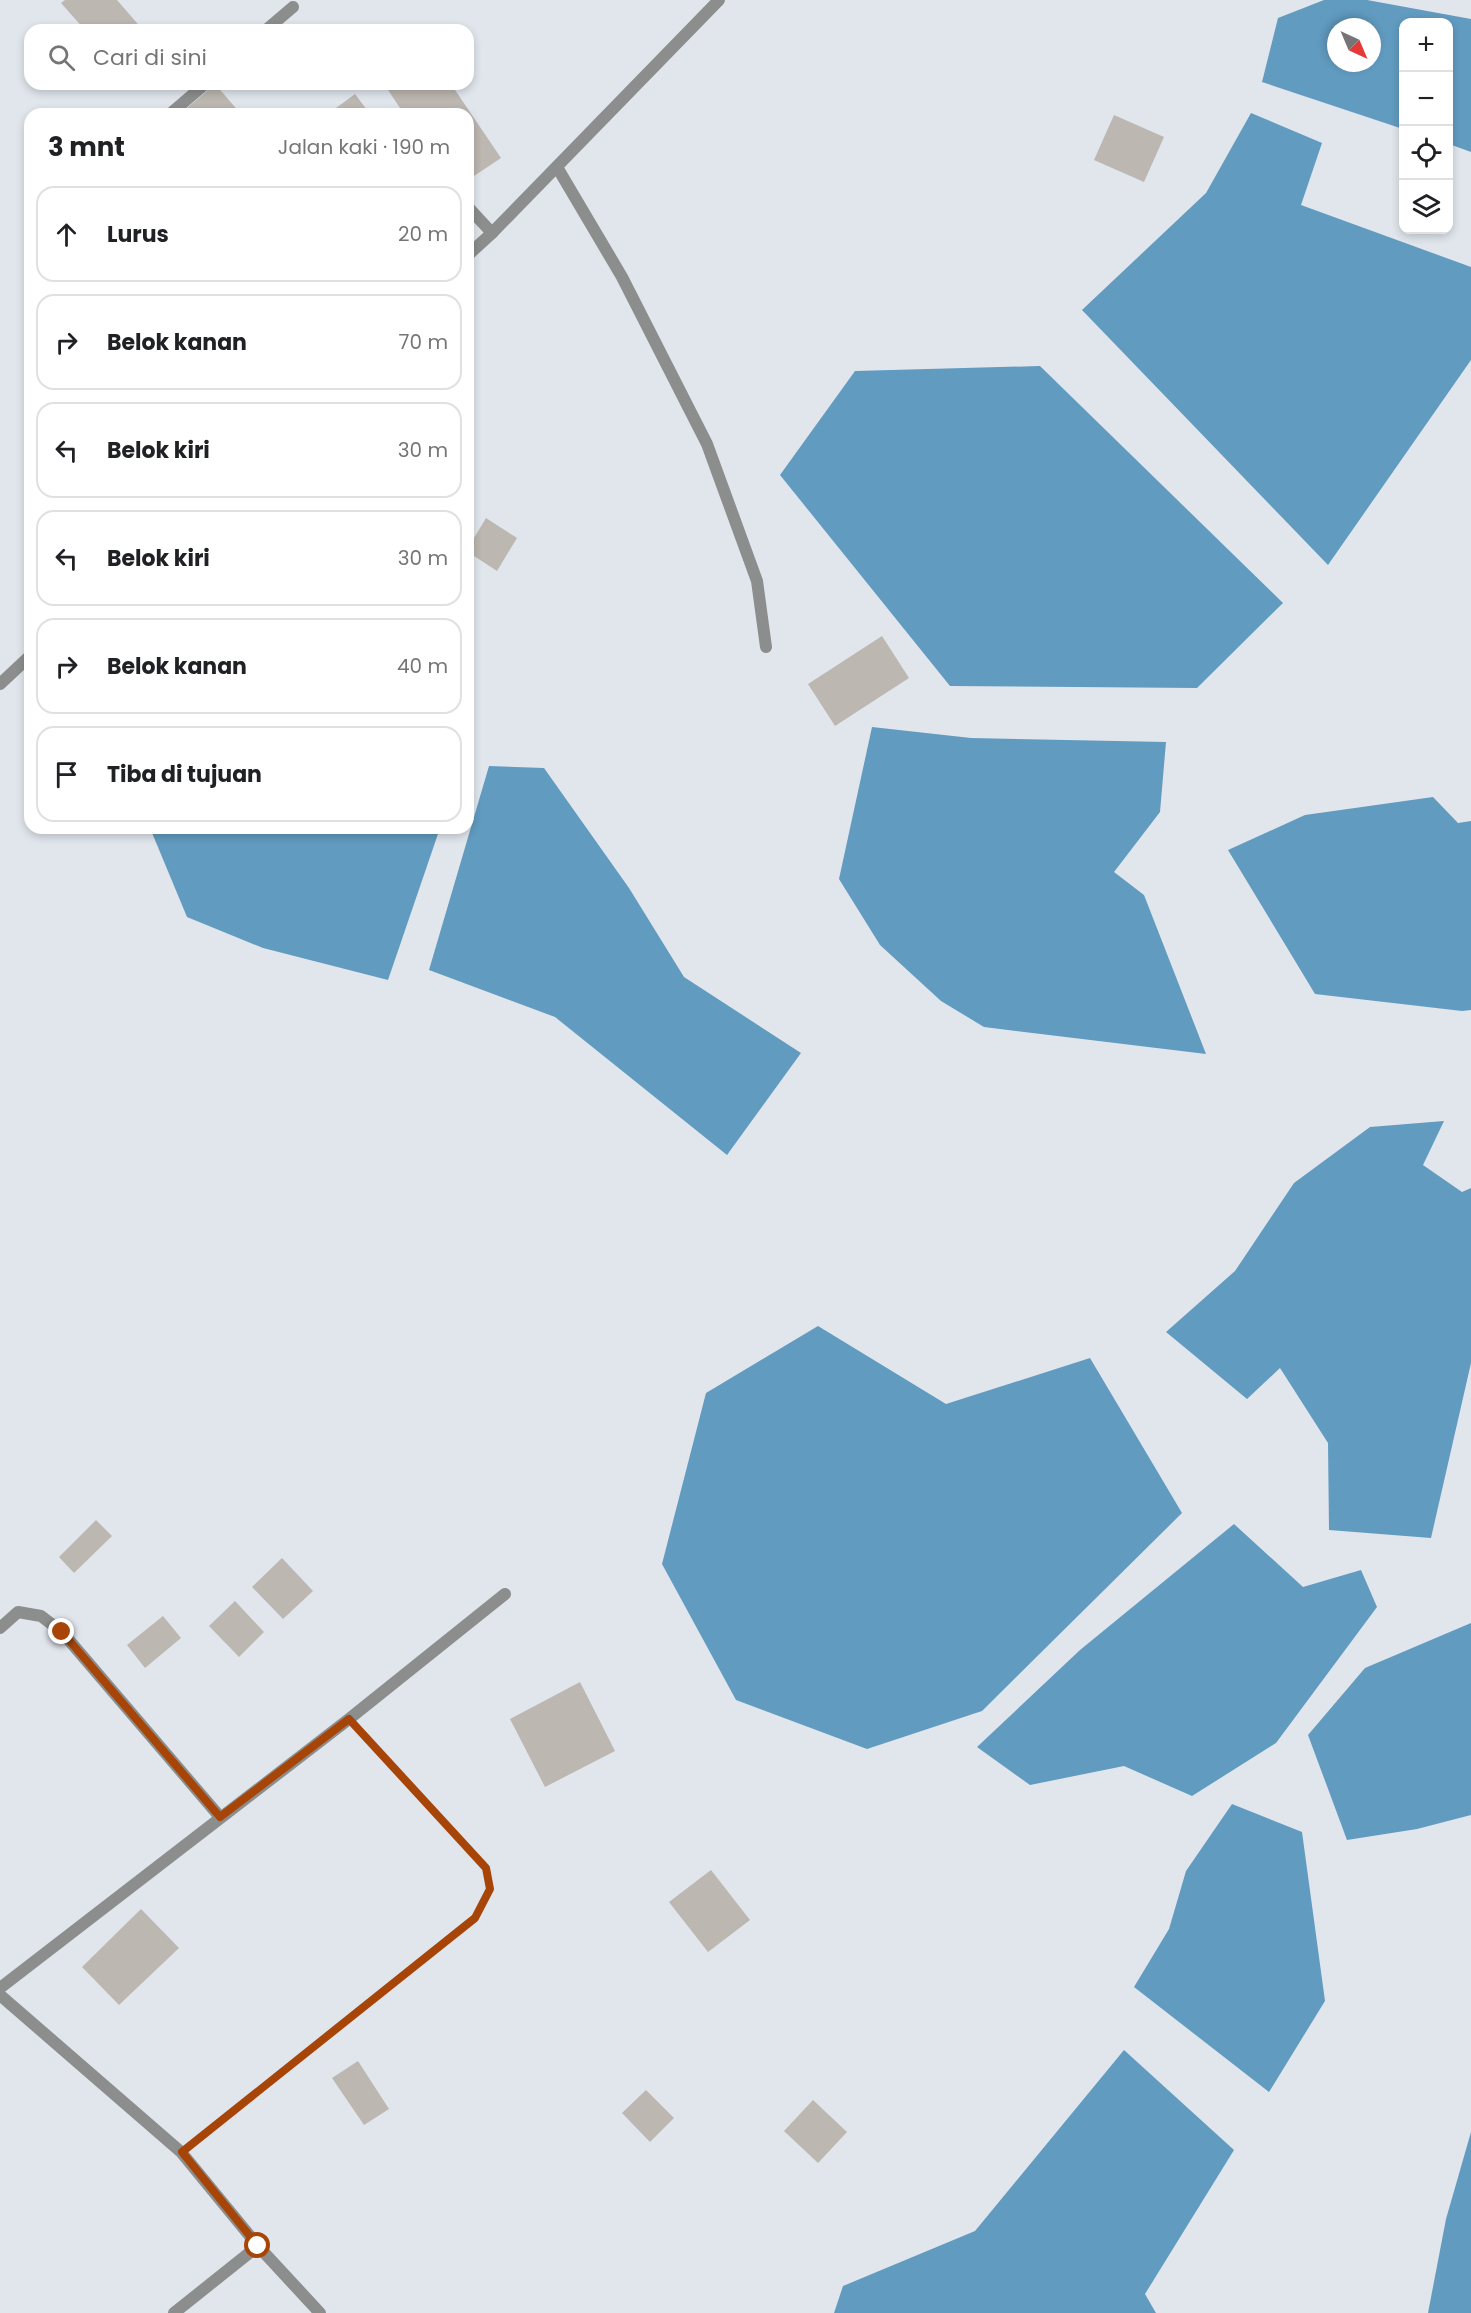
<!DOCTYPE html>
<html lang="id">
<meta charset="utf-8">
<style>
:root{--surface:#fff;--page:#f2f2f2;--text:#202124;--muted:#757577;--line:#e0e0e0}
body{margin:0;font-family:Poppins,sans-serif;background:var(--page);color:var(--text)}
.controls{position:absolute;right:18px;top:18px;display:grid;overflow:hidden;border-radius:12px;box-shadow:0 3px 9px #0003}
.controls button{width:54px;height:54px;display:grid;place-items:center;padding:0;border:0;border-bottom:2px solid var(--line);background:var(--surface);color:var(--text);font:30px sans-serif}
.compass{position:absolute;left:1327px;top:18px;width:54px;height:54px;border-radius:50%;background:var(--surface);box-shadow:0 3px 9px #0003;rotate:136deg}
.stop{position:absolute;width:18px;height:18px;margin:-14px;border:4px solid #a74508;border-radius:50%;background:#fff}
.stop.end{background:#a74508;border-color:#fff;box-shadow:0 2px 6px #0008}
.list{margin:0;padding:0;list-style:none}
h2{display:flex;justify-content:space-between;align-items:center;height:78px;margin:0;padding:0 24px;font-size:26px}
h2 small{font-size:20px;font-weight:400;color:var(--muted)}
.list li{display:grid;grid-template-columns:39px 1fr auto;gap:18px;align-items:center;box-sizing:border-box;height:96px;margin:0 12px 12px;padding:0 12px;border:2px solid var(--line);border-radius:18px}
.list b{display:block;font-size:22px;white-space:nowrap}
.list em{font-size:20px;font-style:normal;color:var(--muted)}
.icon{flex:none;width:33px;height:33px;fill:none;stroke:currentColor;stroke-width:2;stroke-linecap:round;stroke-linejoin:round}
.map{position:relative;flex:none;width:1471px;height:2313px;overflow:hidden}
.search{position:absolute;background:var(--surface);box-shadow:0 3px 9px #0003;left:24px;top:24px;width:450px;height:66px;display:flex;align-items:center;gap:15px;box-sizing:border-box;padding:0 21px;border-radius:18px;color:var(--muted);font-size:22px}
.panel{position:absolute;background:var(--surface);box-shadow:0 3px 9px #0003;left:24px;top:108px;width:450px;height:726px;border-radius:18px}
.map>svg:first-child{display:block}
.water{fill:#619bc0;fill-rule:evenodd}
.building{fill:#bcb7b0}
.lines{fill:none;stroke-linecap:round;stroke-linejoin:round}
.path{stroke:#93979c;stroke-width:4;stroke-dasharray:6 3;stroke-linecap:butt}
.service{stroke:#8b8e8c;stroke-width:12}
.minor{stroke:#8b8e8c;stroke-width:12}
.route{stroke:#a74508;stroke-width:8}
</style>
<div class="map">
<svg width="1471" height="2313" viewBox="0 0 1471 2313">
<rect width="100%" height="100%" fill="#e1e6ed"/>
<g class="water">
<path d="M1324,0H1367L1471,19V152L1449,144L1448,22H1404L1403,129L1262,82L1278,18ZM1336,27H1372V63H1336Z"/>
<polygon points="1251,113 1322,143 1301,205 1471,267 1471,360 1328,565 1082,310 1206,193"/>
<polygon points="1040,366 1283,603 1197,688 950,686 780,475 855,371"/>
<polygon points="872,727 971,738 1166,742 1160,812 1114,872 1144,895 1206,1054 984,1027 941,1001 880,945 839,879"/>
<polygon points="489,766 544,768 629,888 684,977 801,1053 727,1155 555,1017 429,970"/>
<polygon points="1433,797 1458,823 1471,821 1471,1010 1462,1011 1315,994 1228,850 1305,815"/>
<polygon points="150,828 440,828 388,980 263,948 187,917"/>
<polygon points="1444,1121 1423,1165 1462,1192 1471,1188 1471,1363 1431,1538 1329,1530 1328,1443 1280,1368 1247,1399 1166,1332 1235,1271 1294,1183 1370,1127"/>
<polygon points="818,1326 946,1404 1090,1358 1182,1513 982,1711 867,1749 736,1700 662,1564 706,1393"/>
<polygon points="1234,1524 1303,1587 1361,1570 1377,1607 1276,1743 1192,1796 1124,1766 1030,1785 977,1747 1080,1650"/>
<polygon points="1471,1623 1471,1815 1417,1829 1347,1840 1308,1735 1365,1668"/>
<polygon points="1232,1804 1302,1832 1325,2001 1269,2092 1134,1987 1169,1929 1186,1871"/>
<polygon points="1124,2050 1234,2150 1145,2294 1156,2313 834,2313 843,2286 975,2231"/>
<polygon points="1471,2132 1471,2313 1428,2313 1446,2219"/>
</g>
<g class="building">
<polygon points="65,0 117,0 143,30 85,30 61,3"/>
<polygon points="215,84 241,114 180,114"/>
<polygon points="384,84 451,84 501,158 468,180 468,114 419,114 416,110 410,114 404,114"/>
<polygon points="355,94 370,114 328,114"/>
<polygon points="1114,115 1164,137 1144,182 1094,160"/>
<polygon points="486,518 517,538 497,571 468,552 468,548"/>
<polygon points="882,636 909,678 835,726 808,684"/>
<polygon points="96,1520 112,1536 74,1573 59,1557"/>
<polygon points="282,1558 313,1591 283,1619 252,1587"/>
<polygon points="235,1601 264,1632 239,1657 209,1626"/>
<polygon points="163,1616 181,1638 145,1668 127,1645"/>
<polygon points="580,1682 615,1751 545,1787 510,1719"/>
<polygon points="711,1870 750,1920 708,1952 669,1902"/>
<polygon points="141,1909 179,1948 119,2005 82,1967"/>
<polygon points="358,2061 389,2109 364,2125 332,2078"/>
<polygon points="646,2090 674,2118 650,2142 622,2113"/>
<polygon points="813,2100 847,2132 818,2163 784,2131"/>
</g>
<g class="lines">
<polyline class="path" points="203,2135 475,1918 490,1889 486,1868 367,1739"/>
<g class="service">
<polyline points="557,167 622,277 707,444 757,581 766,647"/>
<polyline points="468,207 492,233"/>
</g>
<g class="minor">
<polyline points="266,30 293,7"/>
<polyline points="170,114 205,84"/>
<polyline points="468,255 492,233 719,0"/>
<polyline points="0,684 30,656"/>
<polyline points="0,1628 18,1612 41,1616 62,1632 220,1817"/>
<polyline points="0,1988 349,1719 505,1594"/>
<polyline points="0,1995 181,2152 258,2246 320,2313"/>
<polyline points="174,2313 258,2246"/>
</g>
</g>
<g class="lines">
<polyline class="route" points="62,1632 220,1817 349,1719 486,1868 490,1889 475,1918 182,2152 258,2246"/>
</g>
</svg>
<div class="controls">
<button>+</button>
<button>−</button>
<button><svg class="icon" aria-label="locate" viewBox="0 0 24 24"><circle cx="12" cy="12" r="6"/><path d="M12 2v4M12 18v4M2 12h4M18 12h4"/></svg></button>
<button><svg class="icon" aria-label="layers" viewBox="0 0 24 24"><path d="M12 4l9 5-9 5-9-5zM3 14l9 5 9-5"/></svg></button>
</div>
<svg class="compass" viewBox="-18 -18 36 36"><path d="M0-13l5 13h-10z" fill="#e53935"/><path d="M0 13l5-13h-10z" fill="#757577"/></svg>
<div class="stop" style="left:258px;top:2246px"></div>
<div class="stop end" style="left:62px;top:1632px"></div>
<div class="search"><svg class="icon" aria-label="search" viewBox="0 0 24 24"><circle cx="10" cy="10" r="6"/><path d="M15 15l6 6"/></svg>Cari di sini</div>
<section class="panel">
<h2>3 mnt<small>Jalan kaki · 190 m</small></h2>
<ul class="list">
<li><svg class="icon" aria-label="ahead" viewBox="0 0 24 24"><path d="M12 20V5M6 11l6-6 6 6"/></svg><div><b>Lurus</b></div><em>20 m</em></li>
<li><svg class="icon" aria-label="right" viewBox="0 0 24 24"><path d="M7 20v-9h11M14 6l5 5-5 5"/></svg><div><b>Belok kanan</b></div><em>70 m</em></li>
<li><svg class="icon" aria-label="left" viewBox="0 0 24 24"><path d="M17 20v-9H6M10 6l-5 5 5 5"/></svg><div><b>Belok kiri</b></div><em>30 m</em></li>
<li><svg class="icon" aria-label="left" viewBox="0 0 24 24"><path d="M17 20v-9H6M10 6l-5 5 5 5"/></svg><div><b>Belok kiri</b></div><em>30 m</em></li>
<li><svg class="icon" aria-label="right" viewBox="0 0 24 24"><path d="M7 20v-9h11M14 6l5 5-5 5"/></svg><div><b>Belok kanan</b></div><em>40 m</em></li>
<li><svg class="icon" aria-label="arrive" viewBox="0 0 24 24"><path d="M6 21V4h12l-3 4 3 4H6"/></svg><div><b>Tiba di tujuan</b></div></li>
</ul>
</section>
</div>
